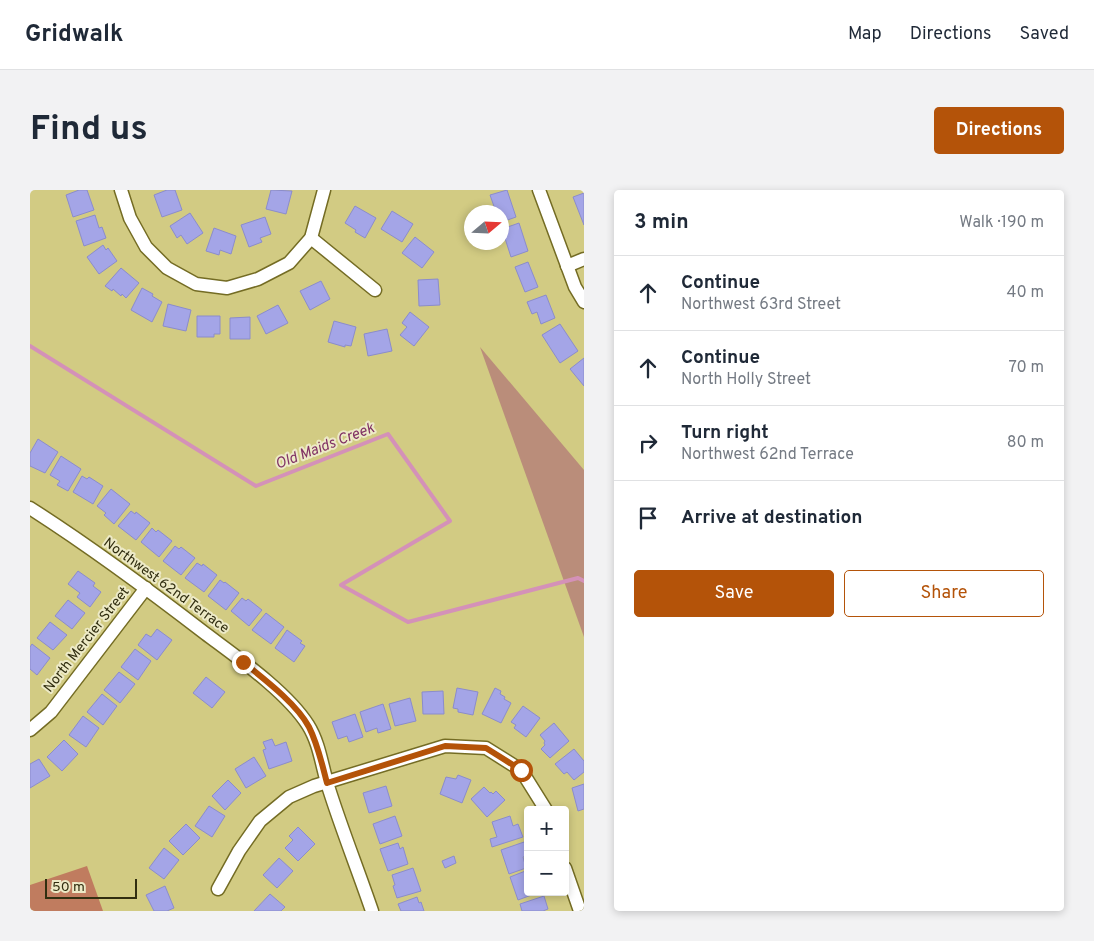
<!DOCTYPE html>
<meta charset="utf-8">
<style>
:root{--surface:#fff;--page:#f2f2f3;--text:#1f2937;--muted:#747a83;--line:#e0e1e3;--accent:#b45309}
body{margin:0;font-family:Overpass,sans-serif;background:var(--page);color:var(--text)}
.controls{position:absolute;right:15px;bottom:15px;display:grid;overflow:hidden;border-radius:5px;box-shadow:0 2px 8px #0003}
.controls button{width:45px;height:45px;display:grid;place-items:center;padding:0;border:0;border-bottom:1px solid var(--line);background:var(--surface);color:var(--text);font:25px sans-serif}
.compass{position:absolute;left:434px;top:15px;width:45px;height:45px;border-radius:50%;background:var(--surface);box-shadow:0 2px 8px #0003;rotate:71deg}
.scale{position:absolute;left:15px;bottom:12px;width:92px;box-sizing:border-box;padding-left:5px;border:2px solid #312e10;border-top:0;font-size:14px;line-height:18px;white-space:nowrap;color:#312e10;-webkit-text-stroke:4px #edeac7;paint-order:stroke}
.stop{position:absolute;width:15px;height:15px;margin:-11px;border:4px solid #b45309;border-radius:50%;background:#fff}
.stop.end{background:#b45309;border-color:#fff;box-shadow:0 1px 5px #0008}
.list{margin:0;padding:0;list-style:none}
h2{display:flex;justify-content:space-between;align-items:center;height:65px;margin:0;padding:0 20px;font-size:21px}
h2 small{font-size:16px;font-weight:400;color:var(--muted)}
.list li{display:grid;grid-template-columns:32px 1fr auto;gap:15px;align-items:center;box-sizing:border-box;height:75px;padding:0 20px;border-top:1px solid var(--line)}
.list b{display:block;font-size:19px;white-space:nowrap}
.list p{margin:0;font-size:16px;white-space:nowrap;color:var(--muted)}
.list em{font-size:16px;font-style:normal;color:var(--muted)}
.actions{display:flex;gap:10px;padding:15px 20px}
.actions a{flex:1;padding:11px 0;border:1px solid var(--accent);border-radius:5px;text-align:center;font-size:18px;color:var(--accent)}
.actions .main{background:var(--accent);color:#fff}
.icon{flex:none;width:28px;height:28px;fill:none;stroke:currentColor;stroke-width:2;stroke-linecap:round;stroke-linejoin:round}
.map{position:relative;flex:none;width:554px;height:721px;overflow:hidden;border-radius:5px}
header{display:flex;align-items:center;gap:30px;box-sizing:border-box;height:70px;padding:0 25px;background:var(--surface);border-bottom:1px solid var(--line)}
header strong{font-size:24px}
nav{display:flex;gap:28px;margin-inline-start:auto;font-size:18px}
.intro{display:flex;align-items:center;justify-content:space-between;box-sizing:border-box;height:120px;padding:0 30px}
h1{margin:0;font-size:35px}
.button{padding:12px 22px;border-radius:5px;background:var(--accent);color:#fff;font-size:18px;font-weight:700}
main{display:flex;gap:30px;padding:0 30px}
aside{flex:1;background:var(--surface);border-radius:5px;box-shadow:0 2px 8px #0003}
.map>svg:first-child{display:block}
.green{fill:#ba8d7a}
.forest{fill:#c07c5f}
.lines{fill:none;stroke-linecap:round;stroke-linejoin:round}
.stream{stroke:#d491b8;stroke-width:4}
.building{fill:#a4a5e7;stroke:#8b8ccb}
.minor-casing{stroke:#746c24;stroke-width:15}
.minor{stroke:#fff;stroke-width:12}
.route{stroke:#b45309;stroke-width:6}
.labels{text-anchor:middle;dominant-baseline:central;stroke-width:4;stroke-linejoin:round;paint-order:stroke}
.street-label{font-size:14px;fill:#312e10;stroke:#edeac7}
.water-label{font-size:15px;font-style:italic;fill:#803164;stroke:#edeac7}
</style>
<header>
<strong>Gridwalk</strong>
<nav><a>Map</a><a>Directions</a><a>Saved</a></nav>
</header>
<div class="intro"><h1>Find us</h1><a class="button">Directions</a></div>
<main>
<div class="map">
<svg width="554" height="721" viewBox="0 0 554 721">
<rect width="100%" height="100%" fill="#d2cb83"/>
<polygon class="green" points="450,157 554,280 554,447"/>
<polygon class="forest" points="57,676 73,721 0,721 0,695"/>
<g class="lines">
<polyline class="stream" points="0,156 226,296 358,244 420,331 311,395 378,432 548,388 554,391"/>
</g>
<g class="building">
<polygon points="49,0 57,0 64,20 43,27 36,5"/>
<polygon points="137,0 145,0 152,20 132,27 124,5"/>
<polygon points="241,0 262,1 256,24 236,19"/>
<polygon points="477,0 486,27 472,32 472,22 466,22 460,5"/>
<polygon points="554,3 554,35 543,7"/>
<polygon points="325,16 346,28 335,48 325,42 326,40 315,33"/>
<polygon points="362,21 383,34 372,52 351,39"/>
<polygon points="160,23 173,43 157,54 151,45 147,48 140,36"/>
<polygon points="65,25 69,38 72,37 76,48 54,56 46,31"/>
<polygon points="235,27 241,44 230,48 232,52 219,57 211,35"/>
<polygon points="489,33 498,61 481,67 472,39"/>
<polygon points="184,38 206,46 201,64 190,60 189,65 176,61"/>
<polygon points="385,47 404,62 392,78 372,63"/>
<polygon points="73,55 76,60 78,58 87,71 69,84 57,67"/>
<polygon points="498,72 508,97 495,102 485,77"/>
<polygon points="91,78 109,93 96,108 92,104 91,106 83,99 82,101 75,96"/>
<polygon points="408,89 410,115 389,116 388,90"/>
<polygon points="291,91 300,109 280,120 270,101"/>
<polygon points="112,98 123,104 122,106 132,112 122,132 101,120"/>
<polygon points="516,105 525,128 511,134 507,122 502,124 497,112"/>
<polygon points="138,114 161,120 156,141 133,136"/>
<polygon points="248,115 258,133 236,144 227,126"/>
<polygon points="380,122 399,137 384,156 370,145 377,137 372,133"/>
<polygon points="167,126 190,126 190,144 184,144 184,147 167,147"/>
<polygon points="220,127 220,149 200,149 200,128"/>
<polygon points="304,131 326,137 321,156 315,155 315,157 298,152"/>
<polygon points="530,134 548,161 530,173 512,145"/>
<polygon points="357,139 362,161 338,166 334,144"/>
<polygon points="554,168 554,196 540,179"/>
<polygon points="8,249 28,262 15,283 0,276 0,263"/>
<polygon points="31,266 51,279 38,301 27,295 30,291 20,285"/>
<polygon points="52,286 57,289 59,287 73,296 63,314 43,302"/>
<polygon points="81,299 100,314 84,334 74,325 76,323 67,316"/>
<polygon points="101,321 105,324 106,322 120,333 106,350 88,336"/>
<polygon points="122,338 126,342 128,340 142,351 129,367 111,352"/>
<polygon points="145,356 149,359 151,357 165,368 151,385 133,371"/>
<polygon points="167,373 172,376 173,374 187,385 174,402 155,388"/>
<polygon points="48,381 65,393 63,396 71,402 60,417 47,407 50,403 38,394"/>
<polygon points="190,390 194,393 195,392 209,403 196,420 178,406"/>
<polygon points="212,408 216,411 218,409 232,420 219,436 201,421"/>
<polygon points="38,410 55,423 42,439 25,426"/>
<polygon points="236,423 254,437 241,454 222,440"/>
<polygon points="20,432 37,445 23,460 7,448"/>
<polygon points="127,439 142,450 127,470 108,455 116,444 121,447"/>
<polygon points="257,440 272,451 270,453 275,456 264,472 245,458"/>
<polygon points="2,454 20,468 7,485 0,479 0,457"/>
<polygon points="105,459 121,471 108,490 91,477"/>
<polygon points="89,482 105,494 90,513 74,500"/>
<polygon points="176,487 195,502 182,518 163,503"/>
<polygon points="427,498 448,502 443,525 428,522 428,519 423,518"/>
<polygon points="465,498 471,501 470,504 475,507 474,509 481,513 471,533 452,524"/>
<polygon points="413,501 414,524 393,524 392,502"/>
<polygon points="72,504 87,516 73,535 57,522"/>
<polygon points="380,508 386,531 365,536 359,514"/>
<polygon points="353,514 361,539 348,543 347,538 336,542 330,522"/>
<polygon points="493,516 510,528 496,547 484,538 486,535 481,532"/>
<polygon points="325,524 333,547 319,552 317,546 308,549 302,532"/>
<polygon points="53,526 69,538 56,557 39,545"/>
<polygon points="524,533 539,551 520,568 511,559 515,555 514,553 515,551 510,545"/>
<polygon points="242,549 245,556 256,552 262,571 239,579 233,560 236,559 233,552"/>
<polygon points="34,550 48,564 32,581 17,567"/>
<polygon points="544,559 554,571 554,582 544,590 537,582 534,584 525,574"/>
<polygon points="224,567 236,586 216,598 205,579"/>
<polygon points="9,569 20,586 0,598 0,574"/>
<polygon points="428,585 441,590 432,613 410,604 416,587 426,589"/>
<polygon points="198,590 211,603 195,620 182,606"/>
<polygon points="554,594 554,619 548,621 542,598"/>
<polygon points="356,596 362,616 339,623 333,603"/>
<polygon points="454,597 460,603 461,602 463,604 466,601 475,610 457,627 441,609"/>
<polygon points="179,616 195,626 182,647 165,636"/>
<polygon points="365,626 372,646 350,654 343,634"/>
<polygon points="480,626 483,636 488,634 493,647 462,657 460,649 467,647 462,632"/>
<polygon points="156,634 170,648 153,665 139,651"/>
<polygon points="268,637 285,654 268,671 255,658 263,650 259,646"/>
<polygon points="494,652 498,663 498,665 493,667 496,678 479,684 471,660"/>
<polygon points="368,653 370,659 373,657 378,674 358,681 350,659"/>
<polygon points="134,658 149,670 134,689 119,678"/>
<polygon points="424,666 426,673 415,678 412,671"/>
<polygon points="249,668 263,681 247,698 233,685"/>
<polygon points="383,678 391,701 367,708 363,696 365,695 362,685"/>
<polygon points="498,680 498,702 507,703 488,710 480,687"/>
<polygon points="135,696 144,718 137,721 124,721 116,705"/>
<polygon points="240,704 255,717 251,721 224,721"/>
<polygon points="514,706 518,719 513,721 492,721 490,714"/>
<polygon points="387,707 389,713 391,712 394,721 371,721 368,714"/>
</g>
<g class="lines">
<g class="minor-casing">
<g id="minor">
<polyline points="91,0 100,28 116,57 137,78 166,94 197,98 228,89 259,73 281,48 294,0"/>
<polyline points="509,0 545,97 554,112"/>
<polyline points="281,48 345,100"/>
<polyline points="537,76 554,69"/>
<path d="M0,318C61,357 119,400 176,444C208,468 257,502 278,535C290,554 292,578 299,599C312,640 328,680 342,721"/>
<polyline points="0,540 21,522 116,398"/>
<polyline points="535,678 550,721"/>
<polyline points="188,699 209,661 230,631 259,607 284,596 415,556 456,558 491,580 516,620"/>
</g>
</g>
<use href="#minor" class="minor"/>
</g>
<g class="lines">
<path class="route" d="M213,472C234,489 267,514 279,537C288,555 292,574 297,593L415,556L456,558L491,580"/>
</g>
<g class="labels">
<g class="street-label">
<text transform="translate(136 396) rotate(36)">Northwest 62nd Terrace</text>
<text transform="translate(57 450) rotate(-52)">North Mercier Street</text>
</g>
<g class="water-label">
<text transform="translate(295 257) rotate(-21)">Old Maids Creek</text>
</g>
</g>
</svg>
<div class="controls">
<button>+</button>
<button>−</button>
</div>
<svg class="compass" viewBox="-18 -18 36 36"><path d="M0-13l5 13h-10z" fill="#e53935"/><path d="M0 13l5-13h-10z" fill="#747a83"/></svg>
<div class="scale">50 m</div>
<div class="stop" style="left:491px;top:580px"></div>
<div class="stop end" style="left:213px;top:472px"></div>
</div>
<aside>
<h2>3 min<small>Walk · 190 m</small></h2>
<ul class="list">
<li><svg class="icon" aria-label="ahead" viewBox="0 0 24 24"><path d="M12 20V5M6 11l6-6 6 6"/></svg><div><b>Continue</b><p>Northwest 63rd Street</p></div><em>40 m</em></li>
<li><svg class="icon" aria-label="ahead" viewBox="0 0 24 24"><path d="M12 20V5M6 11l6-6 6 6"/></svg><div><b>Continue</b><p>North Holly Street</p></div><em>70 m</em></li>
<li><svg class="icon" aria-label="right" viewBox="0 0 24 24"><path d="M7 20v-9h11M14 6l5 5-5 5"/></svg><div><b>Turn right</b><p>Northwest 62nd Terrace</p></div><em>80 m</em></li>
<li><svg class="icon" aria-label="arrive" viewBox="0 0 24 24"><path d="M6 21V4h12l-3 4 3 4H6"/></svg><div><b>Arrive at destination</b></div></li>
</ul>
<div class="actions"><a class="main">Save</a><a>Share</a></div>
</aside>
</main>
